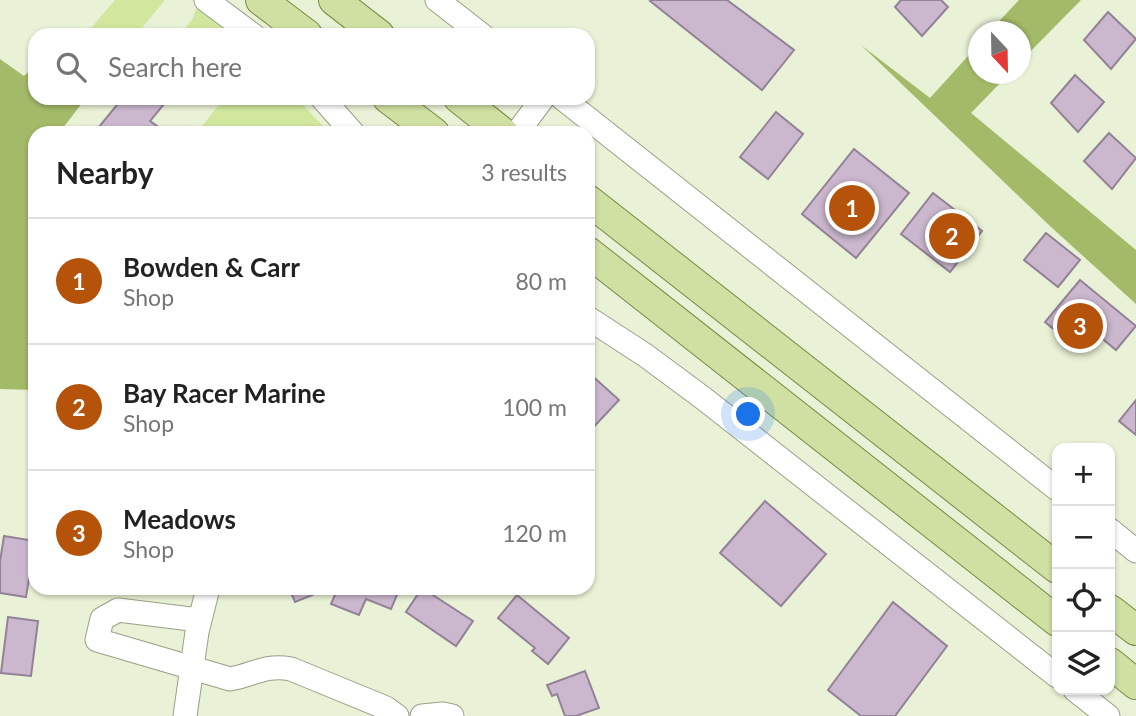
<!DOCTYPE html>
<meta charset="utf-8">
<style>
:root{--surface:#fff;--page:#f6f6f6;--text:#222;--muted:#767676;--line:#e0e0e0;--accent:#b45309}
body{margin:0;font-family:Lato,sans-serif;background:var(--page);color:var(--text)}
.controls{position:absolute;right:21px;bottom:21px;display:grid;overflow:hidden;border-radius:14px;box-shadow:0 2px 5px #0004}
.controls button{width:63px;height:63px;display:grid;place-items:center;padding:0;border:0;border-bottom:2px solid var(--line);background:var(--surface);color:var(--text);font:35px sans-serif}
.compass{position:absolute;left:968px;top:21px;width:63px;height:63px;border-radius:50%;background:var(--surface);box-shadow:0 2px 5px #0004;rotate:158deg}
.you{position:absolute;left:749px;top:415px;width:24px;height:24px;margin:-18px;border:5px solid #fff;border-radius:50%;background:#1a73e8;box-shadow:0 0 0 10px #1a73e833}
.badge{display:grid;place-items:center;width:46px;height:46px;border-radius:50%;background:var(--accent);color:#fff;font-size:23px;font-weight:700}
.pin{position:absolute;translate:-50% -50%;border:4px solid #fff;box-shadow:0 2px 7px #0006}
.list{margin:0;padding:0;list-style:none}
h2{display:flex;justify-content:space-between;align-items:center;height:91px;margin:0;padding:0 28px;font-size:30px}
h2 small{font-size:23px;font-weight:400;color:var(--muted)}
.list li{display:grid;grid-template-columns:46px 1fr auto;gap:21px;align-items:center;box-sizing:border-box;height:126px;padding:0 28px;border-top:2px solid var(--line)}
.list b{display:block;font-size:26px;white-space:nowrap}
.list p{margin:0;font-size:23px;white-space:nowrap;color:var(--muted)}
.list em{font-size:23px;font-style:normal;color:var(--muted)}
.icon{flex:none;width:38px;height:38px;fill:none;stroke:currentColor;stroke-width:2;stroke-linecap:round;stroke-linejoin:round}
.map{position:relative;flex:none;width:1136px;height:716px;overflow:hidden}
.search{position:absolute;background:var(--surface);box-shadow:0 2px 5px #0004;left:28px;top:28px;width:567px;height:77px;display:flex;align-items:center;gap:18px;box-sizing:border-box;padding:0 24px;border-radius:21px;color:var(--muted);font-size:26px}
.panel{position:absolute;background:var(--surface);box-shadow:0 2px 5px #0004;left:28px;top:126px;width:567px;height:469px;border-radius:21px}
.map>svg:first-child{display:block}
.green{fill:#d1e79d}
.forest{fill:#a3ba69}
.building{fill:#cbb8ce;stroke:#938297;stroke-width:2}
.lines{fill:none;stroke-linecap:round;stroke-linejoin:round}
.minor-casing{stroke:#98a086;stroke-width:25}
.major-casing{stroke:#768943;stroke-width:32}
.minor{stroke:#fff;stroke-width:23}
.major{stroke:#d0e0a3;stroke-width:30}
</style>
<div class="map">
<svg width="1136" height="716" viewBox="0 0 1136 716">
<rect width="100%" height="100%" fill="#e9f2d6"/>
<g class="green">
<polygon points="115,0 165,0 136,35 85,35"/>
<polygon points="197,7 232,35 225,31 221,35 180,35 193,18"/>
<polygon points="224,98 296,98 328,131 326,133 197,133"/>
</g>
<g class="forest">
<polygon points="1019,0 1081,0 1021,61 1020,32 990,31"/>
<polygon points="861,45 930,98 978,45 978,74 1009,74 971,113 1136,250 1136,304 1051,227"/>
<polygon points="0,59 24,76 35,66 35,98 86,98 59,133 35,133 35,390 0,389"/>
</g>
<g class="building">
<polygon points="652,0 727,0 794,50 762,90 650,1"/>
<polygon points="901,0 941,0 948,7 922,36 895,7"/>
<polygon points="1108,12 1136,39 1111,69 1084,40"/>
<polygon points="1075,75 1104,102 1078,132 1051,103"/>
<polygon points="131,98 169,98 150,121 157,126 151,133 94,133 121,100 126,104"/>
<polygon points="776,112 803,134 768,179 740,157"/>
<polygon points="1109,133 1136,158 1112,189 1084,161"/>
<polygon points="854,149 909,193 856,258 802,214"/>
<polygon points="933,193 982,231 950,272 901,234"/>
<polygon points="1046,233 1080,260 1058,287 1024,260"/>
<polygon points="1080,280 1136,326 1116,350 1082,322 1067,340 1045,322"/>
<polygon points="588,372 619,400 588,433"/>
<polygon points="1136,400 1136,435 1119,421"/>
<polygon points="765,501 826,554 781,606 720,553"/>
<polygon points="4,536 35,541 26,597 0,593 0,561"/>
<polygon points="289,588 319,588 320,592 295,602"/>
<polygon points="338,588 400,588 391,609 366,599 359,615 331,604"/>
<polygon points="422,588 473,621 456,646 406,612"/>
<polygon points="517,595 569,638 548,664 532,651 535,648 498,618"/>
<polygon points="893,602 947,646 895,716 861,716 828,690"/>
<polygon points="8,617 38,621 31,676 1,673"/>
<polygon points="585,671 599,708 576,716 565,716 557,694 552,696 547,685"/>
</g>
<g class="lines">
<g class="minor-casing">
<g id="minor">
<polyline points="206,0 253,35"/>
<polyline points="437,0 482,35"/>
<polyline points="322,98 353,133"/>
<polyline points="562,98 1057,489"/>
<polyline points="517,133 543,98"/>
<polyline points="588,318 645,355 703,398 1057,676"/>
<polyline points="1110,530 1136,551"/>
<path d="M199,620L118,610L102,619L97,640L230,679C254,675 265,664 291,669L386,708L397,716"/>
<polyline points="1075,690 1108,716"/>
<polyline points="185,716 197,632 208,588"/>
<polyline points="422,716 443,714 452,716"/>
</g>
</g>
<g class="major-casing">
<g id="major">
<polyline points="261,0 307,35"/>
<polyline points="334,0 379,35"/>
<polyline points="388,98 434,133"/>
<polyline points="459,98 503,133"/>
<polyline points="588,200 1057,568"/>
<polyline points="588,252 1057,621"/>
<polyline points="1110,610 1136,630"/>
<polyline points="1110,663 1136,684"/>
</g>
</g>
<use href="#minor" class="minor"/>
<use href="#major" class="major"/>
</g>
</svg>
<div class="controls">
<button>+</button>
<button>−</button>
<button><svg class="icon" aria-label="locate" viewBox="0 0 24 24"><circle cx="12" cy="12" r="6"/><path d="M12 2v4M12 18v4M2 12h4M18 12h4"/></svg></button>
<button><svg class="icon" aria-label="layers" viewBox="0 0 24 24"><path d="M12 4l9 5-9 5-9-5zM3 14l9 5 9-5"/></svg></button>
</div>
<svg class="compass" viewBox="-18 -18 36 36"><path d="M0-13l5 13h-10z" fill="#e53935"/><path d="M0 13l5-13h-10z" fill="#767676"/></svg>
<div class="you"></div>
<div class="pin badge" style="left:852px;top:208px">1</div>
<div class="pin badge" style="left:952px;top:236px">2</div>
<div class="pin badge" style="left:1080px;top:326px">3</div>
<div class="search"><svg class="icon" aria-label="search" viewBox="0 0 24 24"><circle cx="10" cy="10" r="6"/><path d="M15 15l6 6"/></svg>Search here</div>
<section class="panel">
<h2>Nearby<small>3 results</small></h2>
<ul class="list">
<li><span class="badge">1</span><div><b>Bowden &amp; Carr</b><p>Shop</p></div><em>80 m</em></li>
<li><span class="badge">2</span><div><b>Bay Racer Marine</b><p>Shop</p></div><em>100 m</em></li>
<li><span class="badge">3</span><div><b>Meadows</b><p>Shop</p></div><em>120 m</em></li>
</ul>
</section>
</div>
